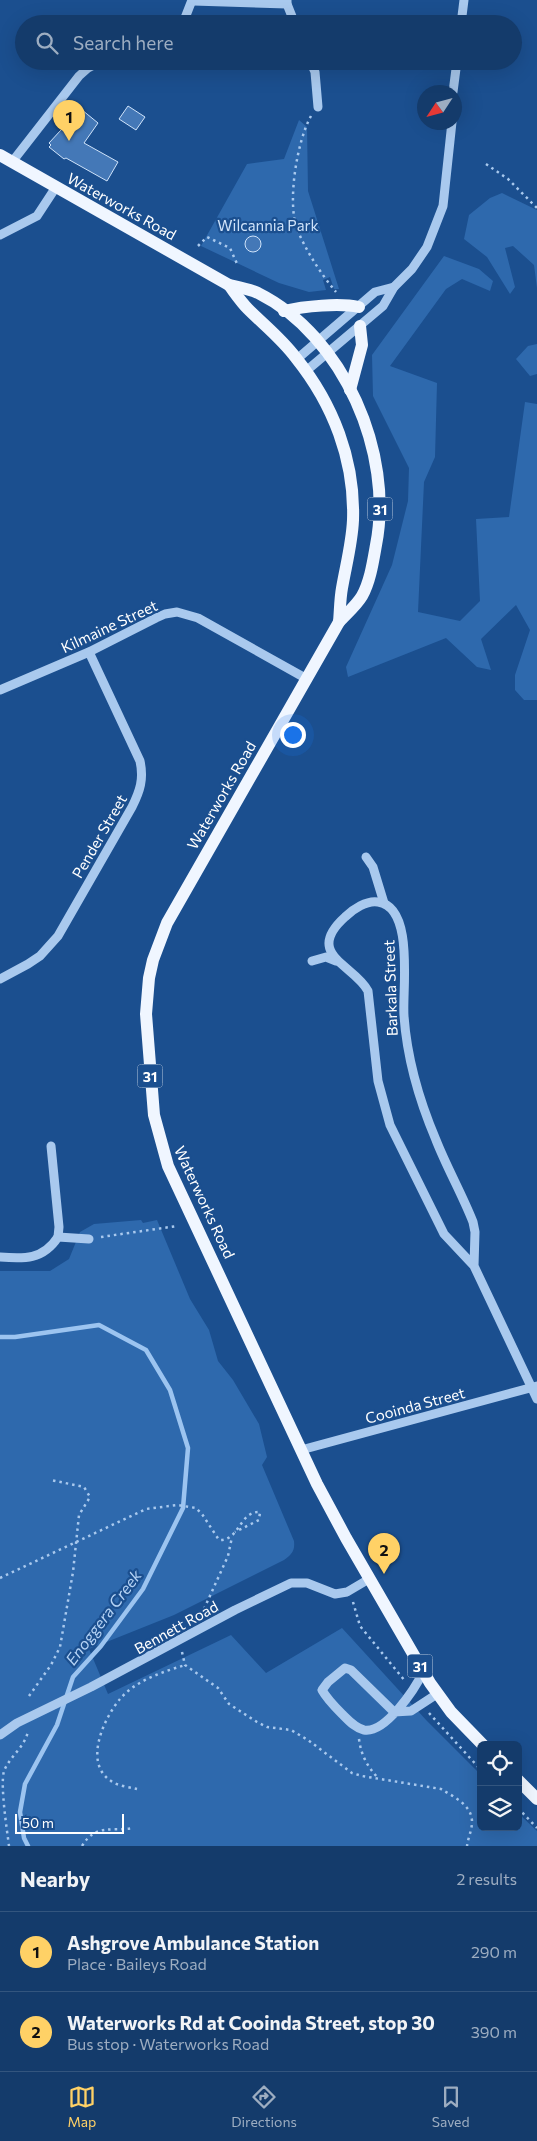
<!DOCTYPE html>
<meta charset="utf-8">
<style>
:root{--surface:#143b6b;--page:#214673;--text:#f1f3f6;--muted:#9dadc1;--line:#33557e;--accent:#ffd166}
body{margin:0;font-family:Commissioner,sans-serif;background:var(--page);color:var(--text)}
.controls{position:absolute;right:15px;bottom:15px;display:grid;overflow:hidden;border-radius:8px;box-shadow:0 5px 20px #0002}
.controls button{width:45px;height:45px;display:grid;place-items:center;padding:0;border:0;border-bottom:1px solid var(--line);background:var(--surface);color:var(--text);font:25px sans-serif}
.compass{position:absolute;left:417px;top:85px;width:45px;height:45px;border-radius:50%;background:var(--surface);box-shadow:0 5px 20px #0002;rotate:234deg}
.scale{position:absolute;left:15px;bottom:12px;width:109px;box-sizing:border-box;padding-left:5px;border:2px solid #fff;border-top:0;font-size:14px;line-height:18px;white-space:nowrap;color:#fff;-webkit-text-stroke:4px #1b4f8f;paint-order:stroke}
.you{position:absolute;left:292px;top:734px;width:18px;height:18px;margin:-12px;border:4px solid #fff;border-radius:50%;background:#1a73e8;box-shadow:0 0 0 8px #1a73e833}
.badge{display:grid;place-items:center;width:32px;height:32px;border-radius:50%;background:var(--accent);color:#111;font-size:16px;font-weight:700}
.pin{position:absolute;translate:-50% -41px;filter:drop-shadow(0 1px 2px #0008)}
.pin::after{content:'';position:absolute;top:26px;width:18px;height:15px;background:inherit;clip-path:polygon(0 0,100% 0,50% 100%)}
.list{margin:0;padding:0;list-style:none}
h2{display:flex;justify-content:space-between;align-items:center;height:65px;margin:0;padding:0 20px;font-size:21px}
h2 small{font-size:16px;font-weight:400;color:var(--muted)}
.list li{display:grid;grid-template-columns:32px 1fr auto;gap:15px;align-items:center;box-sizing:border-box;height:80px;padding:0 20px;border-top:1px solid var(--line)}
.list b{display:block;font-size:19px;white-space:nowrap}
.list p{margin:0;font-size:16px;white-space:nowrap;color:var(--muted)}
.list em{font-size:16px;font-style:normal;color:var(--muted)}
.icon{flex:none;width:28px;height:28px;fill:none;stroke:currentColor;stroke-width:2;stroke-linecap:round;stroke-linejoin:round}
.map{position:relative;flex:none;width:537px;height:1846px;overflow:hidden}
.search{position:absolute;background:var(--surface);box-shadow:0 5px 20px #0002;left:15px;right:15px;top:15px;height:55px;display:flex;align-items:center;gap:12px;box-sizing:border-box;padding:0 18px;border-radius:28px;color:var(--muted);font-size:19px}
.sheet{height:225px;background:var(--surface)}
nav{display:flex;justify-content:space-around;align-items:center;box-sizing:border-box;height:70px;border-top:1px solid var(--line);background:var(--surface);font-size:14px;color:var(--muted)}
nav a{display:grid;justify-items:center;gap:2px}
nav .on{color:var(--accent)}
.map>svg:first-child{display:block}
.green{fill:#2e69ad}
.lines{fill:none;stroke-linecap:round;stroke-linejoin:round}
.stream{stroke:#9cc4f0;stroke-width:4.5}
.building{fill:#4478b7;stroke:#cfe3fa}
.path{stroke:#a9c9ee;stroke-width:2.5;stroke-dasharray:2.5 4;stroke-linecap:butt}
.minor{stroke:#a9c9ee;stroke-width:9}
.major{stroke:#f0f6ff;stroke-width:12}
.labels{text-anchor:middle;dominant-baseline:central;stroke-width:4.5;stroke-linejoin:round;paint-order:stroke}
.shield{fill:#1b4f8f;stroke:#bbcadd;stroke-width:1}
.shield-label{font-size:14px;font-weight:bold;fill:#fff}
.street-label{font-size:15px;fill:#fff;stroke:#1b4f8f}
.park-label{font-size:15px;fill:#cfe3fa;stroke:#1b4f8f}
.water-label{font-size:16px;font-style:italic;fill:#b5d3f5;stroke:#1b4f8f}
</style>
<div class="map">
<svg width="537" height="1846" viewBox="0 0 537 1846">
<rect width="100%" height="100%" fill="#1b4f8f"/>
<g class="green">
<polygon points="299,120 307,127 308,191 339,289 334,289 330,277 323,280 326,290 309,292 279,283 201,246 247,164 284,159"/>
<polygon points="502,193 537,210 537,288 534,265 513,246 505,248 515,287 510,294 487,257 464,239 469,215 490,198"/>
<polygon points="444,256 479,269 493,281 490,291 462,279 446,289 390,366 437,383 435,457 424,482 418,612 460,621 480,601 476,519 509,517 525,402 537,404 537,700 524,700 515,690 515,675 530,630 516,605 481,639 491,670 477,667 446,638 348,677 346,667 392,565 408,501 409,468 373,396 372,355"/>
<polygon points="537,344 537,374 530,376 516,359 528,346"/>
<path d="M141,1220L143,1223L157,1220L190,1299L209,1330L218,1361L233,1380L259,1424L267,1457L262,1465L294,1541C295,1551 292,1554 284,1560L174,1615L89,1649L108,1694L231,1635L266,1673L342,1628L427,1721L481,1775V1827H518V1813L537,1831V1846H0V1271H50L69,1259L80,1232L94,1224Z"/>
</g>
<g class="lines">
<polyline class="stream" points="0,1337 15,1337 99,1325 146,1350 170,1390 188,1448 183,1508 143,1589 101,1646 73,1677 57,1725 25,1784 20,1812 24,1838 28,1846"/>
</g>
<g class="building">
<polygon points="76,105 98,123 84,143 118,162 107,181 66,158 64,159 49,147 51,145 49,143 72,118 68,115"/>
<polygon points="128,106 145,117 136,130 119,119"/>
<circle cx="253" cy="244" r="8"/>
</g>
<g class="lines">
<g class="path">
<path d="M311,116C297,141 287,202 297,229C306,251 321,274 336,292"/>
<polyline points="486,164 508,179 537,208"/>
<polyline points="198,246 207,237 230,248 238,266"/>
<polyline points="101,1237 177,1226"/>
<path d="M0,1578L146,1509L177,1505L196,1508L202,1514L219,1540C240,1541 239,1511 260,1512L259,1520L235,1532"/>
<polyline points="353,1602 360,1626 405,1681"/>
<polyline points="204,1609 228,1556 232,1537"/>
<path d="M182,1652L185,1665L218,1688L229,1704L257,1722L267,1727L291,1730L308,1740L352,1773L362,1776L441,1789C454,1797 472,1805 472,1822C472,1830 468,1838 467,1846"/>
<polyline points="29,1696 51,1665 60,1647 73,1572 79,1515 90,1497 84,1487 51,1480"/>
<polyline points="429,1713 481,1770"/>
<path d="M359,1739C361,1755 367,1766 378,1778"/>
<path d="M137,1789C129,1787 118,1786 111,1781C83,1763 104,1718 120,1699C136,1680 163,1672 185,1665"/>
<polyline points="518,1808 537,1828"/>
<path d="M9,1846C7,1830 0,1785 4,1771C10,1756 25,1747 28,1731"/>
<path d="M82,1846C96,1823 111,1832 134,1828"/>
</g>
<g class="minor">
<polyline points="287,0 287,4 295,24"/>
<polyline points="193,1 287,4"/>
<polyline points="177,24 185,18 192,0"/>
<polyline points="461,24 464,0"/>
<polyline points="310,61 315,72 318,107"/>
<polyline points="453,92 457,61"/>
<polyline points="12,162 79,76 88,68 101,61"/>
<polyline points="0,235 37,216 56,187"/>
<polyline points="297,359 375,292 394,287"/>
<polyline points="306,371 383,306 394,287 412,269 427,247 443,206 452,122"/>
<polyline points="0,690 89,652 156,618 165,614 177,612 198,618 307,679"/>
<polyline points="366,857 373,867 384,903"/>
<polyline points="312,961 326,957 336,961"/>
<path d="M0,979L28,964L40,956L58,936L132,807C140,791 144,779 140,761L89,652"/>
<polyline points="51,1146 59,1227 58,1237"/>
<path d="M0,1257C24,1259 43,1260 58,1237L89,1239"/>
<path d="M474,1266L475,1232L473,1222C462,1194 447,1168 436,1140C419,1100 407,1058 404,1016C402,990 415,907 378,902C367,900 353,909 345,917C303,955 355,965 368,991L378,1081L390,1125L444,1234L474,1266L537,1399"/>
<polyline points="301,1450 537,1386"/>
<path d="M423,1672C415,1689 385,1734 364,1730C355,1728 348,1720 342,1714C335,1707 327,1699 322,1690L328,1682L345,1668L351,1670L394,1712L411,1711L437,1694"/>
<polyline points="0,1735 17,1723 91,1687 235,1610 291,1583 307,1583 335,1594 347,1592 369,1579"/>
</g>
<g class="major">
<path d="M0,155L229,285C238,287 249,289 258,293C344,336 394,454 376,545C373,562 370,582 362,596C356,606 346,614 339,622L167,923L153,960L149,978L146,1014L154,1115L168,1166L317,1484L346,1538L430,1683L451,1712L483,1745"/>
<path d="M229,285C235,293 241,302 248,309C264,325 282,339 296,358C333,404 355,460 353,520C352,543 346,565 342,588C340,599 340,611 339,622"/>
<path d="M284,311C304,306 340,303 359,307"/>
<polyline points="350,390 362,345 360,326"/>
<polyline points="518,1780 537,1799"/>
</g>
</g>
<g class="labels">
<g class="shield">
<rect x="367.5" y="497.5" width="25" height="23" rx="4"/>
<rect x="137.5" y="1064.5" width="25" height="23" rx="4"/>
<rect x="407.5" y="1654.5" width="25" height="23" rx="4"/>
</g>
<g class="shield-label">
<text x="380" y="509">31</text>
<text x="150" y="1076">31</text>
<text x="420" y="1666">31</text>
</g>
<g class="street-label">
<text transform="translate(122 206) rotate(29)">Waterworks Road</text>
<text transform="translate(109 626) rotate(-25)">Kilmaine Street</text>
<text transform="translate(221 795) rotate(-60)">Waterworks Road</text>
<text transform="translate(99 836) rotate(-60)">Pender Street</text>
<text transform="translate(390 988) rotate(-92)">Barkala Street</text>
<text transform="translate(205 1202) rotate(65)">Waterworks Road</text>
<text transform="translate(415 1405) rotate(-15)">Cooinda Street</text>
<text transform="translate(176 1627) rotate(-29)">Bennett Road</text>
</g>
<g class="park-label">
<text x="268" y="225">Wilcannia Park</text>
</g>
<g class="water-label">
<text transform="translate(103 1617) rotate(-53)">Enoggera Creek</text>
</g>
</g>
</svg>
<div class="controls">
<button><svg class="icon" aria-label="locate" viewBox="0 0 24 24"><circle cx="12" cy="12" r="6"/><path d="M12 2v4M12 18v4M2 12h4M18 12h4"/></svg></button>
<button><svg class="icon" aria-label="layers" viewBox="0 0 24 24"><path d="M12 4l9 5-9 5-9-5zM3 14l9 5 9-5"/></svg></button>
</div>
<svg class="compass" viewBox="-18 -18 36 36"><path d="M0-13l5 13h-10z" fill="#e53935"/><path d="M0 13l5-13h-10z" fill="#9dadc1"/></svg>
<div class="scale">50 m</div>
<div class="you"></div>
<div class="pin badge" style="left:69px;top:141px">1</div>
<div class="pin badge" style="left:384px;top:1574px">2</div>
<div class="search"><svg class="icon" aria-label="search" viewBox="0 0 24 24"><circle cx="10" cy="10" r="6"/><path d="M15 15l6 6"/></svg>Search here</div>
</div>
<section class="sheet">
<h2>Nearby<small>2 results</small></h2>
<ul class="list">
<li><span class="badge">1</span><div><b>Ashgrove Ambulance Station</b><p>Place · Baileys Road</p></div><em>290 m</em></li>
<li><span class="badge">2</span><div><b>Waterworks Rd at Cooinda Street, stop 30</b><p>Bus stop · Waterworks Road</p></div><em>390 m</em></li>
</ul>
</section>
<nav>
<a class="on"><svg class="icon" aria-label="map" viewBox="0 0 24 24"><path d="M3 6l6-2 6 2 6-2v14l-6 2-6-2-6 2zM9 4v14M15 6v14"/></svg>Map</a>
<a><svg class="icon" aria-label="directions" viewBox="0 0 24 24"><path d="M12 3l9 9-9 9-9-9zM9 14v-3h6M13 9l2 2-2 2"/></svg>Directions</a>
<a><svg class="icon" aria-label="saved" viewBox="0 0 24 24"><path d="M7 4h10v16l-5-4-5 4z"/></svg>Saved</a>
</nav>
